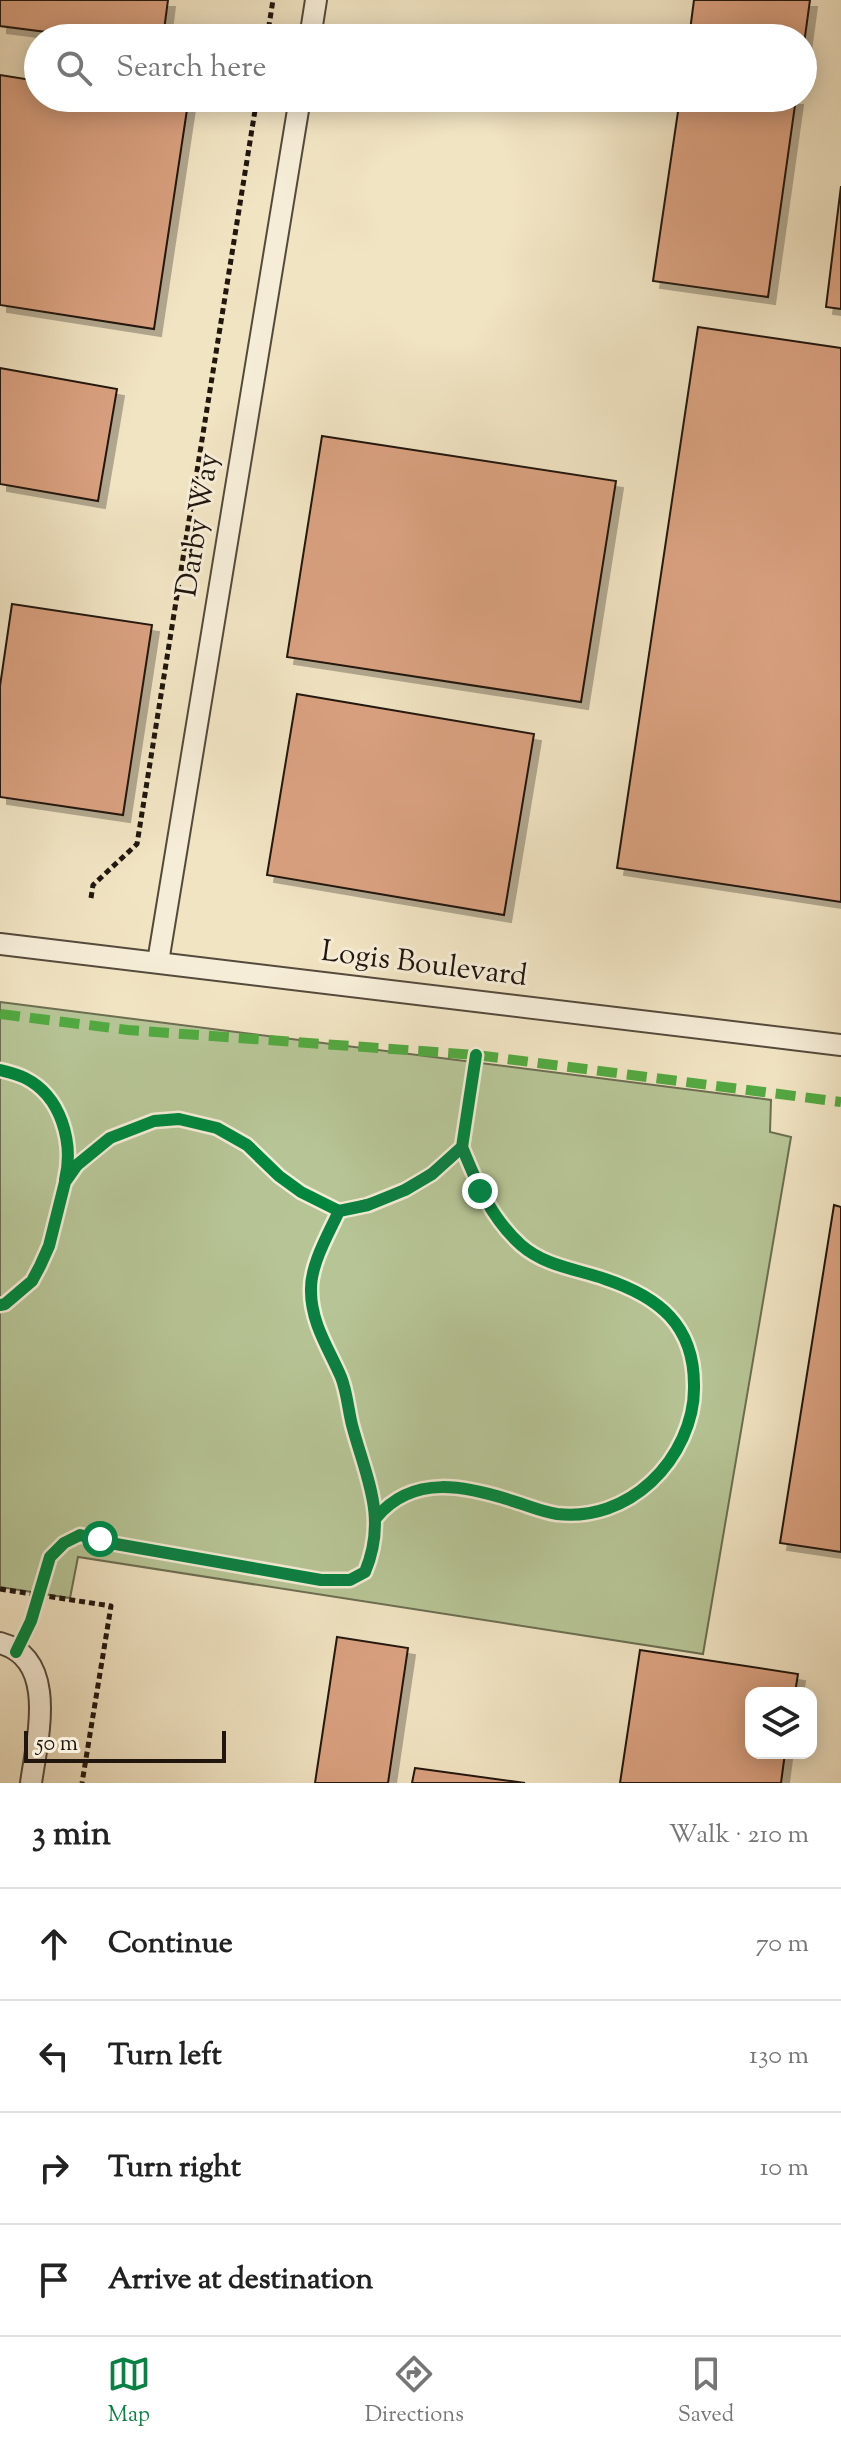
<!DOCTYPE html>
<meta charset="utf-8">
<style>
:root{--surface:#fff;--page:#f6f6f6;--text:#222;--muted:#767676;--line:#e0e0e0;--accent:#0b8043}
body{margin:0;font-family:"Sorts Mill Goudy",serif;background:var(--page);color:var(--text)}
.controls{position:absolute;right:24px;bottom:24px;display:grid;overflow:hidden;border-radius:16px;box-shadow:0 4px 20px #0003}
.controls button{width:72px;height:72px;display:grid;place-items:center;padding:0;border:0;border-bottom:2px solid var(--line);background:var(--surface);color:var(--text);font:40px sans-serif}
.scale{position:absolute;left:24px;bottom:20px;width:202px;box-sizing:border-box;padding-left:8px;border:4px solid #20160e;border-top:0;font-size:22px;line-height:28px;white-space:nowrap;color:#20160e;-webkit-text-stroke:6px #f6edd8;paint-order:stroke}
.stop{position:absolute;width:24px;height:24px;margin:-18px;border:6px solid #0b8043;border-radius:50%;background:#fff}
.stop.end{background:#0b8043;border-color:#fff;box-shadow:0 2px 8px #0008}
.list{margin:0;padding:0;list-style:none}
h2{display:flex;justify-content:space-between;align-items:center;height:104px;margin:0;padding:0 32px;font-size:34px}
h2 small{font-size:26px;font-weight:400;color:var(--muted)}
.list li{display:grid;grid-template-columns:52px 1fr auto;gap:24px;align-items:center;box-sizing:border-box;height:112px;padding:0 32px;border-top:2px solid var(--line)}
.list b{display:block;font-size:30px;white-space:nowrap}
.list em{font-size:26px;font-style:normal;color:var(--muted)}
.icon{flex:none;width:44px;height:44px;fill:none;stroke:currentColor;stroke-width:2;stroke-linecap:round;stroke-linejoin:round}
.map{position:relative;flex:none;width:841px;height:1783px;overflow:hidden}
.search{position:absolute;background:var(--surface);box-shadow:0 4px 20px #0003;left:24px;right:24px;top:24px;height:88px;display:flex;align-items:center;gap:20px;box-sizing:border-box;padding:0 28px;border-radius:44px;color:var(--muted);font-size:30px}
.sheet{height:552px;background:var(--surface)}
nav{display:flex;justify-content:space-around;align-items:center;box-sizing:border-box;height:112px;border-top:2px solid var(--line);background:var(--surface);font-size:22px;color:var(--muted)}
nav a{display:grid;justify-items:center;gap:4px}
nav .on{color:var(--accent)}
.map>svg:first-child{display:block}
.green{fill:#b7c596;stroke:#6c6e52;stroke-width:2}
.building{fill:#daa180;stroke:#20160e;stroke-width:2;filter:url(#shadow)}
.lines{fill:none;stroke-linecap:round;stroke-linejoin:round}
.minor-casing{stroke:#544a3b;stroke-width:24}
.path{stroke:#20160e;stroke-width:5;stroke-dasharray:6 4;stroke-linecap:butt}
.minor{stroke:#f6edd8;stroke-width:20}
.quiet{stroke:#52a941;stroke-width:10;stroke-dasharray:20 10;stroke-linecap:butt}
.cycleway-casing{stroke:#f6edd8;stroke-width:17}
.cycleway{stroke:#00873e;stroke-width:12}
.route{stroke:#0b8043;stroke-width:10}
.labels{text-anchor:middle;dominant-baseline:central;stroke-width:6;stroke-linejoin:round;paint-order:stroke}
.street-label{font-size:30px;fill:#20160e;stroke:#f6edd8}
</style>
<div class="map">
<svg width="841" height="1783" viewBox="0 0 841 1783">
<defs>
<filter id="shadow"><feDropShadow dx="7" dy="7" stdDeviation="0" flood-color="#0004"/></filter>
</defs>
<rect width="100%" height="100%" fill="#f1e4c3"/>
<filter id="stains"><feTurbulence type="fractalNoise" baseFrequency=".0025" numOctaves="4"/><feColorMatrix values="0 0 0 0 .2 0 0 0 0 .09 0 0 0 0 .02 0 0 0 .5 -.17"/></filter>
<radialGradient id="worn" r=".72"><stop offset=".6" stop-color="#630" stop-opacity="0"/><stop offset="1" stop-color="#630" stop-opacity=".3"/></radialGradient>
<polygon class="green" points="0,1002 771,1100 770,1132 791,1137 703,1654 78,1557 70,1598 0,1587"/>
<g class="building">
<polygon points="0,0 168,0 163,38 93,38 0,26"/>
<polygon points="694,0 810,0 803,51 803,38 689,38"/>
<polygon points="0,75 38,81 38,98 153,98 188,103 154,329 0,305"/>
<polygon points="680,98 796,98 768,297 653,281"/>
<polygon points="841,186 841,309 826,307"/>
<polygon points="698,327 841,348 841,902 617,868"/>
<polygon points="0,368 117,389 98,501 0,484"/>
<polygon points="322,436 616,481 581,702 287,657"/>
<polygon points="12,604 152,625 123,815 0,797 0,686"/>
<polygon points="297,694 534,734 504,915 267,875"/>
<polygon points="834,1205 841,1207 841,1552 780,1543"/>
<polygon points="337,1637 408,1648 388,1783 315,1783"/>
<polygon points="640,1650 798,1674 795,1693 751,1693 751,1753 785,1753 781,1783 620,1783"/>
<polygon points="415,1768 525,1783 412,1783"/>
</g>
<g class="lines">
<g class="minor-casing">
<g id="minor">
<polyline points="310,38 316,0"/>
<polyline points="0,944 841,1045"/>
<polyline points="158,962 300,98"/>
<path d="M0,1643C59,1659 37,1739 31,1783"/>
</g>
</g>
<g class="path">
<polyline points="267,38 273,0"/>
<polyline points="91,898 93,885 137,844 257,98"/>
<polyline points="0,1589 111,1606 82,1783"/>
</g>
<use href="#minor" class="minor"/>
<polyline class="quiet" points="0,1014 128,1030 476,1055 841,1102"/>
<g class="cycleway-casing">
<g id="cycleway">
<path d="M0,1070C8,1072 17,1074 25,1078C61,1096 74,1142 65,1180"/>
<polyline points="0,1305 5,1304 32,1281 40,1266 49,1246 65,1182 77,1165 110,1138 154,1121 179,1119 217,1128 247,1145 279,1176 301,1192 339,1211"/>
<path d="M376,1518C413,1473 467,1486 516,1502C529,1506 543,1512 557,1514C592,1518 625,1506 651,1482C677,1458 695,1421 694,1385C694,1325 659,1297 605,1279C576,1269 545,1266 521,1245C491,1218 477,1184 462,1147"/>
<path d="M16,1652L31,1621L50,1557L64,1543L80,1535L110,1543L321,1580H350L365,1572C388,1517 366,1478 352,1425C348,1409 347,1392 341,1377C329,1349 311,1323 311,1291C310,1265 328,1235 339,1211L368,1205L405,1190L432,1174L462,1147L476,1055"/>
</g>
</g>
<use href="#cycleway" class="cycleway"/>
</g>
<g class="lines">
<path class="route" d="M100,1539L110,1543L321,1580H350L365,1572C388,1517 366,1477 352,1424C348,1409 347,1392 341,1377C329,1349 311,1323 311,1291C310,1265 328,1235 339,1211C386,1202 428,1183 462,1147L480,1191"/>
</g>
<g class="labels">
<g class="street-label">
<text transform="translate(199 525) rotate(-81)">Darby Way</text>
<text transform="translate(424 965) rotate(7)">Logis Boulevard</text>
</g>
</g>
<rect width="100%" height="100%" filter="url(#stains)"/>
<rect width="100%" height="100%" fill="url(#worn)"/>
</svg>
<div class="controls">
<button><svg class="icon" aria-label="layers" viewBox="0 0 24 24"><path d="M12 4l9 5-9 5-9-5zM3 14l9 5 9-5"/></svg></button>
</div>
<div class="scale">50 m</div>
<div class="stop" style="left:100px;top:1539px"></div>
<div class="stop end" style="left:480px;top:1191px"></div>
<div class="search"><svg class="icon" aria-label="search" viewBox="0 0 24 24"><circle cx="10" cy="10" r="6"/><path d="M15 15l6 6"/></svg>Search here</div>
</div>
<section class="sheet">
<h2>3 min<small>Walk · 210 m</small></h2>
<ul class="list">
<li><svg class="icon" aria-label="ahead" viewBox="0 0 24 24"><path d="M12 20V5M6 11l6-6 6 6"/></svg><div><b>Continue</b></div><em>70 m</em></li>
<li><svg class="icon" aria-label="left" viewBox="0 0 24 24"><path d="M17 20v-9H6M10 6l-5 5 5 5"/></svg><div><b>Turn left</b></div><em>130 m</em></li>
<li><svg class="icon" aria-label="right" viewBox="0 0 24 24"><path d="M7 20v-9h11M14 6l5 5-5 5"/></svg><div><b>Turn right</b></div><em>10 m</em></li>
<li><svg class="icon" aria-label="arrive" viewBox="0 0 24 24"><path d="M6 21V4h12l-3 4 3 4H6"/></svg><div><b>Arrive at destination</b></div></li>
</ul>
</section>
<nav>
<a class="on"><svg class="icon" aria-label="map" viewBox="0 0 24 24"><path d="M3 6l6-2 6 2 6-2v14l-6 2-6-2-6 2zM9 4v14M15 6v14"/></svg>Map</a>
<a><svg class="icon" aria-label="directions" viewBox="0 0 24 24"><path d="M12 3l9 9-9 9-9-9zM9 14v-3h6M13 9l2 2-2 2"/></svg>Directions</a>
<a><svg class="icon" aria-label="saved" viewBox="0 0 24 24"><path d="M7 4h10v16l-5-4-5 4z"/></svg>Saved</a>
</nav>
